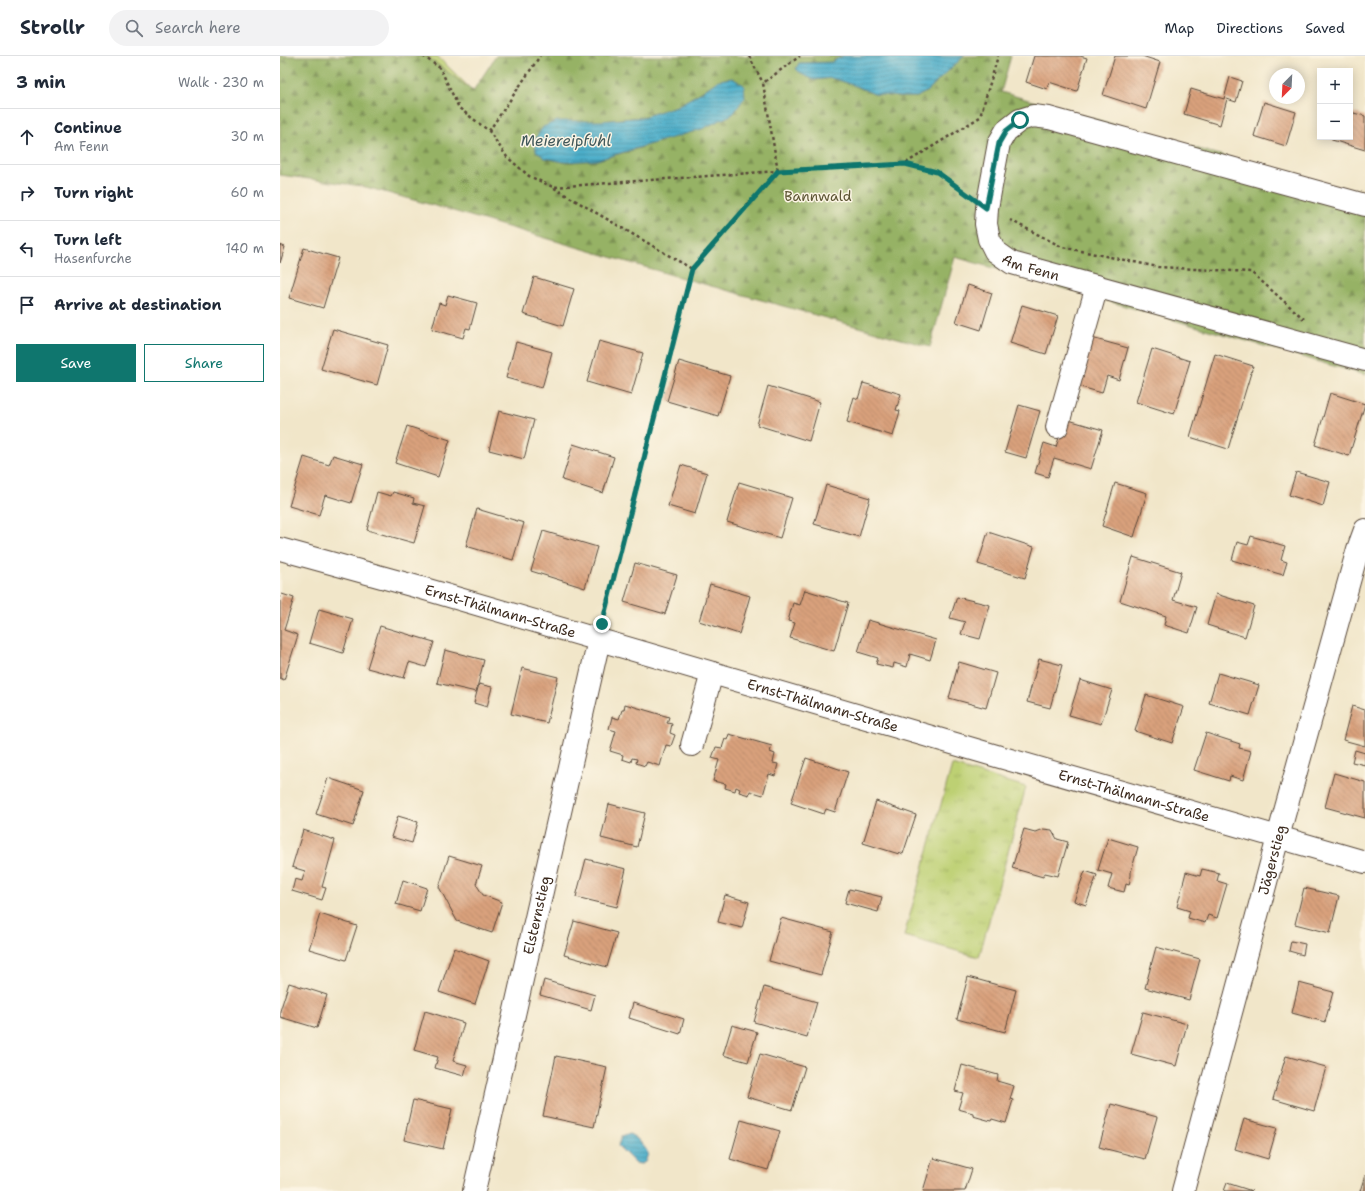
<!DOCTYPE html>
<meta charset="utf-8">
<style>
:root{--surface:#fff;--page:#f2f2f3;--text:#1f2937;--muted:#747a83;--line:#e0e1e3;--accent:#0f766e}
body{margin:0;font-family:"Shantell Sans",sans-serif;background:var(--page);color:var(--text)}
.controls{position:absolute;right:12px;top:12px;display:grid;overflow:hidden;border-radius:0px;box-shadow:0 2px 10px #0003}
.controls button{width:36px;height:36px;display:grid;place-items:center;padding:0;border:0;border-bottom:1px solid var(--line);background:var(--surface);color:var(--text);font:20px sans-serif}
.compass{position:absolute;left:989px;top:12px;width:36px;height:36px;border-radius:50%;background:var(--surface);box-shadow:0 2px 10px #0003;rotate:204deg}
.stop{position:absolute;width:12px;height:12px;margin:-9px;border:3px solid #0f766e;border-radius:50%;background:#fff}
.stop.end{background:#0f766e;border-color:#fff;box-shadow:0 1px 4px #0008}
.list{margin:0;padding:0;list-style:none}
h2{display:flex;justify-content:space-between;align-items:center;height:52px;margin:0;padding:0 16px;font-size:17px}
h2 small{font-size:13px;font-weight:400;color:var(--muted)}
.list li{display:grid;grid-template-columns:26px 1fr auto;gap:12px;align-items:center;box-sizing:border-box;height:56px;padding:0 16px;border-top:1px solid var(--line)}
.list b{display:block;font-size:15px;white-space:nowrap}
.list p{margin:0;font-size:13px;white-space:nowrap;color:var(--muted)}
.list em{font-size:13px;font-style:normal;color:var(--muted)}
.actions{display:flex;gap:8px;padding:12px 16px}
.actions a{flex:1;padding:9px 0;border:1px solid var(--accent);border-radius:0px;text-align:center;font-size:14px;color:var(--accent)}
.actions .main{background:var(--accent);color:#fff}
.icon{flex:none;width:22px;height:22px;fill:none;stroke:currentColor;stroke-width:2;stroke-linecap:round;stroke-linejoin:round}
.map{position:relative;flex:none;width:1085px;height:1135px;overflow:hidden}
header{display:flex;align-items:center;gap:24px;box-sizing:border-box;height:56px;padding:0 20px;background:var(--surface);border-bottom:1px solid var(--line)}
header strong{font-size:19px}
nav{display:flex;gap:22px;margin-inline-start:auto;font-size:14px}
.search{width:280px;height:36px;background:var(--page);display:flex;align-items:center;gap:10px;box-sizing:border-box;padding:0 14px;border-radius:22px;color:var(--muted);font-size:15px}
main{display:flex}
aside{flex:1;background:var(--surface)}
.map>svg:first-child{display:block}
.grass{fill:url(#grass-tufts);stroke:#7c7d48}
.forest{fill:url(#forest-firs);stroke:#686e42;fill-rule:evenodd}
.water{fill:url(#water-rules);stroke:#436c74}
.building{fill:url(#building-back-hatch)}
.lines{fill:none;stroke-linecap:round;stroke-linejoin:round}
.minor-casing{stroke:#564638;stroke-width:24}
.path{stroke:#564638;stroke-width:2.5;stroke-dasharray:3 3;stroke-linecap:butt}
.minor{stroke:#fff;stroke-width:22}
.route{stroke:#0f766e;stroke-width:5}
.labels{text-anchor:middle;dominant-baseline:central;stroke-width:3;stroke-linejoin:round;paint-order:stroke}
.park-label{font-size:14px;fill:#5c5433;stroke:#fcf5e5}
.street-label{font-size:14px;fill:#3b2a1e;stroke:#fcf5e5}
.water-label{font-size:15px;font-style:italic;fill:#41585a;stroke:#fcf5e5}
</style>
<header>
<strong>Strollr</strong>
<div class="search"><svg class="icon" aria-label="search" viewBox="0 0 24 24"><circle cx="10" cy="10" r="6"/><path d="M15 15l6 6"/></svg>Search here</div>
<nav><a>Map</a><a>Directions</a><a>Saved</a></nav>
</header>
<main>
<aside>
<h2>3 min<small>Walk · 230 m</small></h2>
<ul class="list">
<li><svg class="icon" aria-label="ahead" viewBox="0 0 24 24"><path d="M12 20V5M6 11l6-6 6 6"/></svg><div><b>Continue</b><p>Am Fenn</p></div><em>30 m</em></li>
<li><svg class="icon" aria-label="right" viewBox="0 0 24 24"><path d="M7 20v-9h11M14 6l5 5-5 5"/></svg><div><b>Turn right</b></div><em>60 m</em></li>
<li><svg class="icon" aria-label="left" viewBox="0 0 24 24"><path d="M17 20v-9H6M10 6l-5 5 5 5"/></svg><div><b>Turn left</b><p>Hasenfurche</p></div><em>140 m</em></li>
<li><svg class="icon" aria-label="arrive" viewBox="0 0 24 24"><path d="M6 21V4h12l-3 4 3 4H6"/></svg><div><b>Arrive at destination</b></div></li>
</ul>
<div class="actions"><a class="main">Save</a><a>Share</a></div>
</aside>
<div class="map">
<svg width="1085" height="1135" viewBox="0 0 1085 1135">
<defs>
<pattern id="grass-tufts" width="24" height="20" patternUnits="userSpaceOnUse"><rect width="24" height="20" fill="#bdd073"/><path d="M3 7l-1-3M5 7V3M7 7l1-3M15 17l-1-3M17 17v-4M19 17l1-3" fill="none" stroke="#a3b363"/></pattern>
<pattern id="forest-firs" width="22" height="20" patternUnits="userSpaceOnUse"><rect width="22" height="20" fill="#96b265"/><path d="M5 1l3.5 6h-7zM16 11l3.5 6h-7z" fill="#7c9153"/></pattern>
<pattern id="water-rules" width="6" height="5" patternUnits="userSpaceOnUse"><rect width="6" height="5" fill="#4baeca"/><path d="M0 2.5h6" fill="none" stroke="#408ea3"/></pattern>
<pattern id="building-back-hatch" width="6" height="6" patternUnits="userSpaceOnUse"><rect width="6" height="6" fill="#d9a17d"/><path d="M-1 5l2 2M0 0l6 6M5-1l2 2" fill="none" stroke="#b18366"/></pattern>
</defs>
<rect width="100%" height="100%" fill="#fcf5e5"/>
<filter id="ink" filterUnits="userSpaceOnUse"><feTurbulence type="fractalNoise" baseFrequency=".025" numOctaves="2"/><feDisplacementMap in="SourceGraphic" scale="8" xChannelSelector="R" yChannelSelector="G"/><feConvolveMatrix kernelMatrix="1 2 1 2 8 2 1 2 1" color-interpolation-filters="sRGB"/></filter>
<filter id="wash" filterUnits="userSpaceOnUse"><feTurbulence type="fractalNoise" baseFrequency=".012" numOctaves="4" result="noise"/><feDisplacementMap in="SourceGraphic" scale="16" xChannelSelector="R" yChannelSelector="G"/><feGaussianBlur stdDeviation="0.9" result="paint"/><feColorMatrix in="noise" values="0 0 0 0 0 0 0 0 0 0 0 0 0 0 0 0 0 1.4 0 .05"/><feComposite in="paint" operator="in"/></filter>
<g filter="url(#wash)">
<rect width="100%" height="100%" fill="#f1e6c9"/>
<g class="grass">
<polygon points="146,0 157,0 193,35"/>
<polygon points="672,709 746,731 699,901 624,880"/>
</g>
<path class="forest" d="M0,0H146L193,35L216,0H563L552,6L535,24L551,22L571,28L594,38L619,41H637L646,36L684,0H731L721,36L1085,141V319L675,201L650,291L399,221L163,152L82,130L0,119ZM439,24L363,91L317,104L284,106L265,102L256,95L255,83L322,65L363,61L397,50L420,37Z"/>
<g class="water">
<polygon points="563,0 684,0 646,36 637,41 619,41 594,38 571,28 551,22 535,24 523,19 516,13 519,7 552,6"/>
<polygon points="452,22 464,29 465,41 453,58 422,73 317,104 284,106 265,102 256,95 255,83 263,71 277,65 322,65 363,61 397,50 420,37 439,24"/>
<path d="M349,1078C357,1081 365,1090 368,1098L365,1106L361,1108L355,1107L338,1090L341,1081Z"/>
</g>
<g id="blocks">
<g class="building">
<polygon points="754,0 800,0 807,2 797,35 769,26 767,33 746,26"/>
<polygon points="835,0 862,0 880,6 866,53 823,39"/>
<polygon points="950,21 962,25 956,46 947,43 940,69 904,58 911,33 944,43"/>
<polygon points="984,46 1016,56 1006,90 974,80"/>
<polygon points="1070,56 1085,60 1085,94 1052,84 1053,81 1070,81"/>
<polygon points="0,189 5,191 0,207"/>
<polygon points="24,192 58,202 43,252 9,242"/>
<polygon points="254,221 294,233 283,270 243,258"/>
<polygon points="688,229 712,237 701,274 676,266"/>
<polygon points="168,239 197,247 190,273 186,272 183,282 152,273 159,247 165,249"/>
<polygon points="742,249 778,260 766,298 730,287"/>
<polygon points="53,273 108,289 97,329 41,313"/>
<polygon points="808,281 848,292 839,324 827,320 822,337 794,329"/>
<polygon points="319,285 363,297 351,339 307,326"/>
<polygon points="236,286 272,296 262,332 226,322"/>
<polygon points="872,293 910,305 894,358 856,346"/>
<polygon points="935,298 973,310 948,393 910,381"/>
<polygon points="399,305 450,320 438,360 387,345"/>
<polygon points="583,327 621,338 616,354 620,355 613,380 567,366 574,341 578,343"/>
<polygon points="488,330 540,346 529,385 477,369"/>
<polygon points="1050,337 1085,348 1069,400 1035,389"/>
<polygon points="739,349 760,355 746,402 725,396"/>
<polygon points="219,355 254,364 244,403 209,394"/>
<polygon points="785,363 823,374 811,413 774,402 768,421 755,417 764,387 776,391"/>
<polygon points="127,370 170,384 158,421 115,407"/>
<polygon points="293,388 334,401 323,437 282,424"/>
<polygon points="53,399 83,408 71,447 45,439 39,459 9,450 24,401 49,409"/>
<polygon points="401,409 427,417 415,458 388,450"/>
<polygon points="1016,416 1050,426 1043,450 1009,439"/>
<polygon points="459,426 512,442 500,482 447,466"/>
<polygon points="835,427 867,437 854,481 822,470"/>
<polygon points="546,429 590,442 579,481 534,468"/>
<polygon points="97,436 111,440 113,436 134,442 133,447 145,450 134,487 87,474"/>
<polygon points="197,453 244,467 233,504 186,490"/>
<polygon points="263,475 317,491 305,532 251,515"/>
<polygon points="708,476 754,491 745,522 698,508"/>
<polygon points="971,480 1005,490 1001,504 1007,506 1003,519 952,504 957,486 968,489"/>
<polygon points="853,501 901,516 893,544 917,551 909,577 884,569 886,560 840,545"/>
<polygon points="355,507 397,519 385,558 344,546"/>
<polygon points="430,528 470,540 459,578 419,565"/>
<polygon points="525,534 568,547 554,595 510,582 515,567 508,565 513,547 520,549"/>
<polygon points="2,538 14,542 4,574 18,579 4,624 0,622 0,544"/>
<polygon points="936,538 974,550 965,581 927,569"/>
<polygon points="677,541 710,549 700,583 681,578 685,566 670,562"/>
<polygon points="39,553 73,563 63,597 29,587"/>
<polygon points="588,564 656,584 650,604 630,598 627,611 614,607 613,612 596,608 598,602 578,596"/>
<polygon points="100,570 154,586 146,611 129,606 124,622 87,612"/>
<polygon points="165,594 204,604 196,636 157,627"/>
<polygon points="759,603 782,609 770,652 747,646"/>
<polygon points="679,606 716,617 706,652 669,642"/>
<polygon points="242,612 278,621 267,667 231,658"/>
<polygon points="938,617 979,629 970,659 929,647"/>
<polygon points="800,624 832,634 821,668 789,659"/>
<polygon points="199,628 212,631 207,651 194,647"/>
<polygon points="866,639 904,651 892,687 855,675"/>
<polygon points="345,648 389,661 387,667 392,668 390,677 395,679 391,690 386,689 380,710 367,706 365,710 356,707 357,703 352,702 351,706 342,703 343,699 330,695 336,675 329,673 332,661 339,663 342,654 344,654"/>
<polygon points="1072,650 1085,654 1085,690 1063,684"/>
<polygon points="926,677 960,688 959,692 971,695 963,724 950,720 949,725 914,714"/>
<polygon points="449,678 492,690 490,696 495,698 493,707 498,708 495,720 489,718 483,739 470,735 469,739 459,736 460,733 456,731 455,735 445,732 446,728 433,725 439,704 432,702 436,691 442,692 445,683 447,684"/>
<polygon points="1075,694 1085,697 1085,709 1072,706"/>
<polygon points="526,702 568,716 555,756 546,753 544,758 511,747"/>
<polygon points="1054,717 1085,726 1085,762 1045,751"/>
<polygon points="48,722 84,734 73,770 36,758"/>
<polygon points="596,745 636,759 623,798 619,796 619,798 583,787"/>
<polygon points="329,748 365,757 357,791 321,782"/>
<polygon points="118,760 138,766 132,787 111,781"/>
<polygon points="744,773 755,776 763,773 772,774 777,783 788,786 778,820 765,817 763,821 732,812"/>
<polygon points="23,774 55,784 42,831 46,832 42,844 12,835 15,823 22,825 25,815 12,811"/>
<polygon points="828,782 858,791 851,816 851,820 849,829 846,828 844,836 828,832 832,818 818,814"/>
<polygon points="169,800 202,810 196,828 203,839 222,846 212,877 177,865 159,831"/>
<polygon points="306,803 346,813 337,851 296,841"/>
<polygon points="922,813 939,817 937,825 947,828 937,862 928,859 925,867 908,862 910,855 897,851 906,816 920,820"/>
<polygon points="805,815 817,819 806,849 794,845"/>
<polygon points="123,824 147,832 140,855 116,848"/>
<polygon points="1024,832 1059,840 1050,877 1015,868"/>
<polygon points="569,833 602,841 598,856 565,847"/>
<polygon points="445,839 469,846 462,872 438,866"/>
<polygon points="40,858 77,870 66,904 29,893"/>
<polygon points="501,862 553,876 541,919 489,905"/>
<polygon points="294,865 337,877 327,911 284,899"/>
<polygon points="1011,885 1025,888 1023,899 1009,895"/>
<polygon points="876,891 920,903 909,944 865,932"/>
<polygon points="174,892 209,905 195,948 159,936"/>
<polygon points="688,921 736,934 725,976 677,963"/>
<polygon points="264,924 315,939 311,954 260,939"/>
<polygon points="9,927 47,939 37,972 0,961 0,955"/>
<polygon points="1019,927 1053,936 1045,966 1012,957"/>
<polygon points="484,931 537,946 527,981 474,966"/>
<polygon points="353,947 404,963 400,978 349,962"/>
<polygon points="145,955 184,967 173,1005 187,1009 184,1020 155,1012 158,1001 134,994"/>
<polygon points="863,956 907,968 896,1010 851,998"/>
<polygon points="452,969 477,976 468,1006 443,999"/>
<polygon points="480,998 525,1011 512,1054 467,1041"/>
<polygon points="276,1000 327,1011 314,1071 263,1060"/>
<polygon points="1006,1000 1046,1011 1034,1055 993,1043"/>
<polygon points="682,1009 718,1019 717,1025 734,1030 730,1043 733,1044 726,1067 712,1063 711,1065 693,1060 693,1057 678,1053 683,1037 675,1035"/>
<polygon points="133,1044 172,1053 163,1093 124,1084"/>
<polygon points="831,1048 877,1061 865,1103 819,1091"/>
<polygon points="964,1063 997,1072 988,1103 955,1093"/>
<polygon points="461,1064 500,1075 488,1114 450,1103"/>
<polygon points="653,1102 692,1113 685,1135 643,1135"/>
<polygon points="1085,1119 1085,1135 1080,1135"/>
<polygon points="947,1127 972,1135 944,1135"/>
</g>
</g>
</g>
<g filter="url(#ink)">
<use href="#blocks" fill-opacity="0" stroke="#564638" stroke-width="1"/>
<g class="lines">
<g class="minor-casing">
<g id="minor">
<path id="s1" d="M1085,149L769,62L753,60L740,64L726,75L719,87L707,152L706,168L709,183L715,195L732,207L1085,304"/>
<polyline points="777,371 817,230"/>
<path id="s2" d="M0,493L145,533L720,701L1085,806"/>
<polyline points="412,689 432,617"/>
<path id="s3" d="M194,1135L319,584"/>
<path id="s4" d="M903,1135L1004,759L1078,493L1085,474"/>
</g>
</g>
<g class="path">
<polyline points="143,0 160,12 179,52 209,75 227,101 249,120 273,131 498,115 625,108 657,116 686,137"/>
<polyline points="469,0 483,27"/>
<polyline points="209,75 260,0"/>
<polyline points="626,107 700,61 718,0"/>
<polyline points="274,132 412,213"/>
<polyline points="730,164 782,191 878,211 971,216 1024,263"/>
<polyline points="323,562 412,213 498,115 483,27 520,0"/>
</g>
<use href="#minor" class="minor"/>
</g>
</g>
<g class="lines" filter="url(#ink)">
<polyline class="route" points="322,568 412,213 498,115 625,108 657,116 706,152 719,87 726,75 740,64"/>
</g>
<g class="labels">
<g class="park-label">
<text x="538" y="140">Bannwald</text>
</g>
<g class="street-label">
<text stroke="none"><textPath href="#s1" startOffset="540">Am Fenn</textPath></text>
<text stroke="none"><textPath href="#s2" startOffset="229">Ernst-Thälmann-Straße</textPath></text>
<text stroke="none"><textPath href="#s2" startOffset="565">Ernst-Thälmann-Straße</textPath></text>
<text stroke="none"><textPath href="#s2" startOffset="889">Ernst-Thälmann-Straße</textPath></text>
<text stroke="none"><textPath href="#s4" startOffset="343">Jägerstieg</textPath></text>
<text stroke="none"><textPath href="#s3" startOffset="283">Elsternstieg</textPath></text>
</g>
<g class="water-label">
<text x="286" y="85">Meiereipfuhl</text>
</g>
</g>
</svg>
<div class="controls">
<button>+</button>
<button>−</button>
</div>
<svg class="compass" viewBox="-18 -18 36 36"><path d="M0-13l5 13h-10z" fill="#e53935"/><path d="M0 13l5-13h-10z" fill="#747a83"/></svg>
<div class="stop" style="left:740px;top:64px"></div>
<div class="stop end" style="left:322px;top:568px"></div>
</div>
</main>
